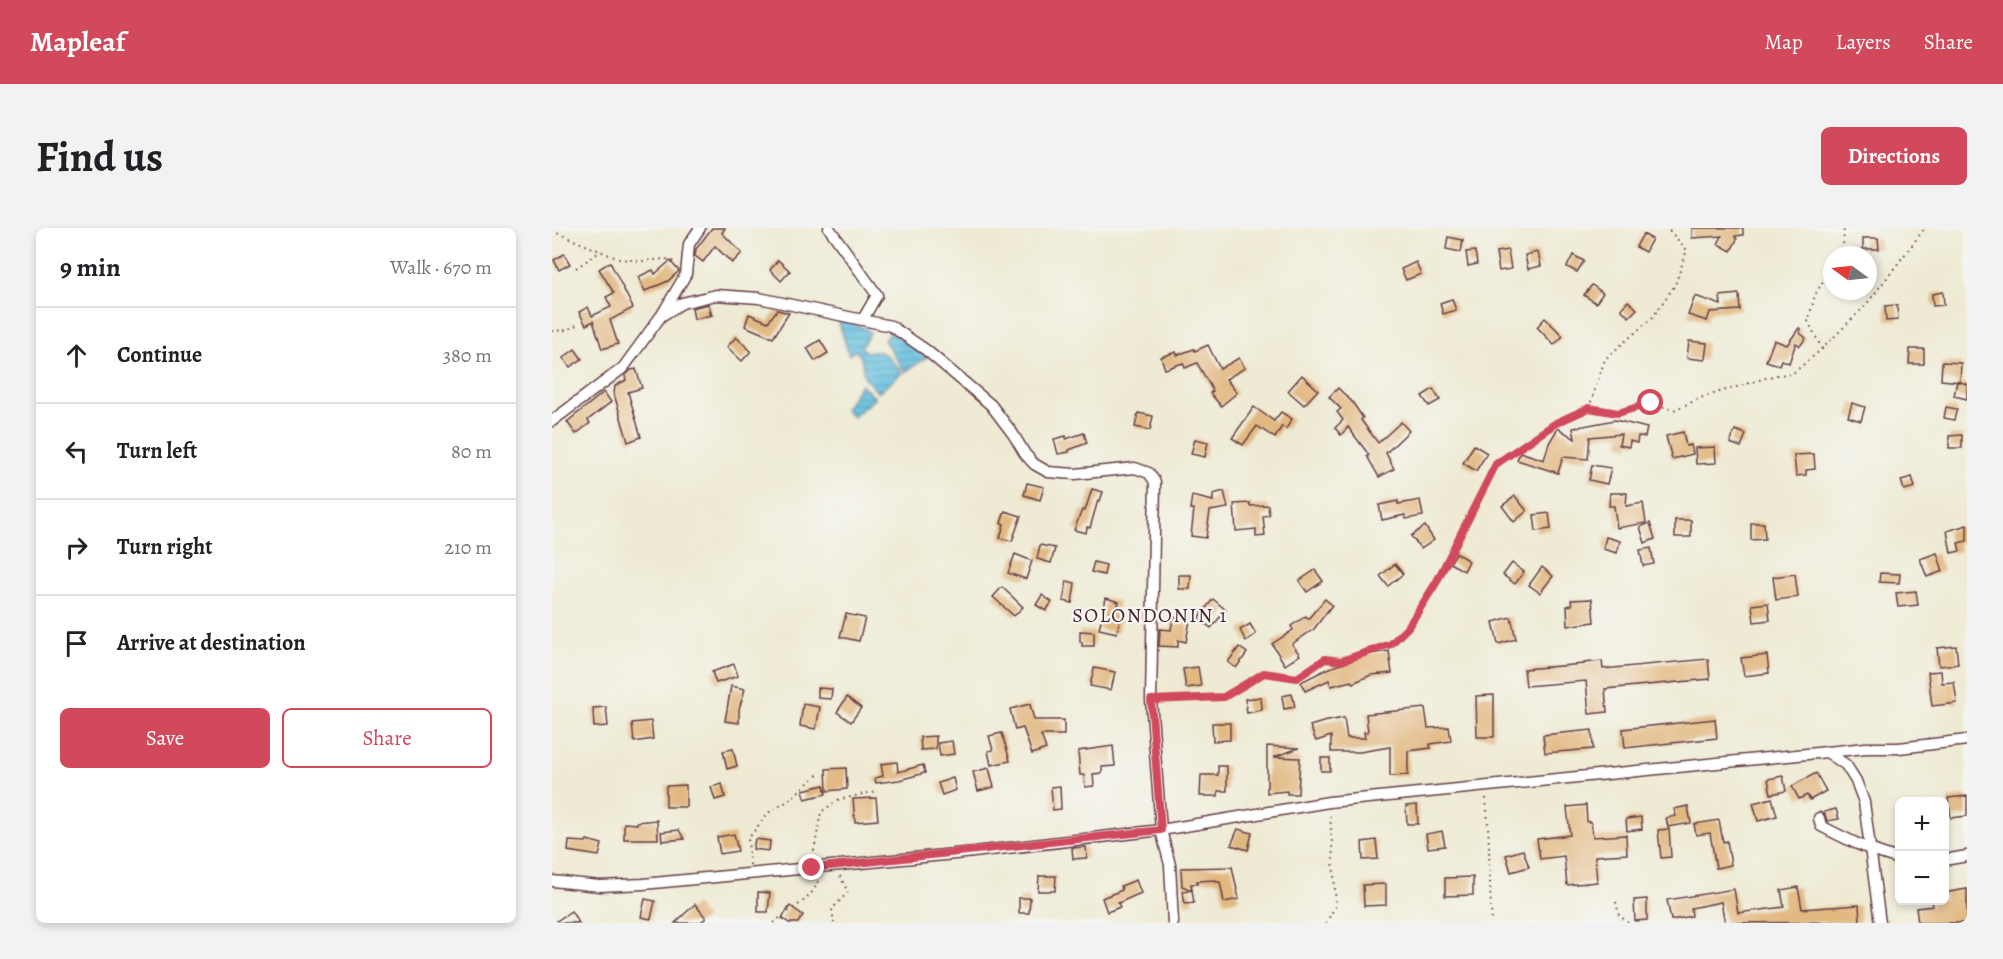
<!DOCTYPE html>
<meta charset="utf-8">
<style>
:root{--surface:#fff;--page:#f2f2f2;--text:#202124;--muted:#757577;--line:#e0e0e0;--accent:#d1495b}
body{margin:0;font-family:Alegreya,serif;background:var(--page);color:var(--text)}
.controls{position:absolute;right:18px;bottom:18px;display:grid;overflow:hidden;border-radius:9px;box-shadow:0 3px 9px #0003}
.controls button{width:54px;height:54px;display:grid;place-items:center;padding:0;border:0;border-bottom:2px solid var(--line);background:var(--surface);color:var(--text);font:30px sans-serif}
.compass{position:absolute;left:1271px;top:18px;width:54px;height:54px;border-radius:50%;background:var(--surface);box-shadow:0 3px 9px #0003;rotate:285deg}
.stop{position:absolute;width:18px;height:18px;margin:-14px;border:4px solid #d1495b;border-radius:50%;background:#fff}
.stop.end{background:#d1495b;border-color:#fff;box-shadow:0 2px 6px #0008}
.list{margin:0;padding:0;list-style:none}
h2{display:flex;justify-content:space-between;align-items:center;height:78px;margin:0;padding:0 24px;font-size:26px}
h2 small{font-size:20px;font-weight:400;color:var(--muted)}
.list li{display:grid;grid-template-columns:39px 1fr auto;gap:18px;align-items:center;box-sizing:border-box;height:96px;padding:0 24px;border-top:2px solid var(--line)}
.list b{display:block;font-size:22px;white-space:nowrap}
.list em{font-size:20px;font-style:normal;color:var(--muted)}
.actions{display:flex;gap:12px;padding:18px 24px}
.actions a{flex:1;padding:14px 0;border:2px solid var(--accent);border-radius:9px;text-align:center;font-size:21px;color:var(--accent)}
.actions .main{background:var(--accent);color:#fff}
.icon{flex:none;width:33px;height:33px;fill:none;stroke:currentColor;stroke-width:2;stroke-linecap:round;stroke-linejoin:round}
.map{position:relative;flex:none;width:1415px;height:695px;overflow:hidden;border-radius:9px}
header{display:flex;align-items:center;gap:36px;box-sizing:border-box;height:84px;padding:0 30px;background:var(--accent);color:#fff}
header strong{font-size:28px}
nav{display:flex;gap:33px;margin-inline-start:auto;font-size:21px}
.intro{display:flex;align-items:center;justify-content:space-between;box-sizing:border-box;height:144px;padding:0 36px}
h1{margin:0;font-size:42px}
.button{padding:15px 27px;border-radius:9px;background:var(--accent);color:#fff;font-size:21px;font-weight:700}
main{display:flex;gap:36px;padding:0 36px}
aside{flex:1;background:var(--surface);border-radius:9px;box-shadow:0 3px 9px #0003}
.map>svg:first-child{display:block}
.water{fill:url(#water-rules);stroke:#566f85;stroke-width:1.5}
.building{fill:#e2b881}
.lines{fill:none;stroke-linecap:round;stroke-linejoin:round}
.minor-casing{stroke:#633d44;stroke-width:13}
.path{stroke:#633d44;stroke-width:2;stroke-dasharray:1.5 4.5;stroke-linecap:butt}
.minor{stroke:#fff;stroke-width:10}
.route{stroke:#d1495b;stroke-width:8}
.labels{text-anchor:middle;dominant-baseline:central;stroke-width:4.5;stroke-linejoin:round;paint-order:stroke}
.neighbourhood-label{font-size:20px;letter-spacing:1.5px;fill:#4a1f2b;stroke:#f6f6f2}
</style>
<header>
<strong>Mapleaf</strong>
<nav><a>Map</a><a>Layers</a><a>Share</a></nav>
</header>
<div class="intro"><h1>Find us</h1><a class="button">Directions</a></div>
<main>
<aside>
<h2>9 min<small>Walk · 670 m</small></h2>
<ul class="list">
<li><svg class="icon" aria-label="ahead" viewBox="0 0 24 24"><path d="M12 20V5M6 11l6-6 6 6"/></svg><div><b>Continue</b></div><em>380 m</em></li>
<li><svg class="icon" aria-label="left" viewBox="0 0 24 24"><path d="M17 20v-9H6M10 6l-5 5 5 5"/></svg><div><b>Turn left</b></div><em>80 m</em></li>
<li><svg class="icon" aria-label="right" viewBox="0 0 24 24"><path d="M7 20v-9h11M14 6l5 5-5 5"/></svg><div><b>Turn right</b></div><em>210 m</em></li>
<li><svg class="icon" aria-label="arrive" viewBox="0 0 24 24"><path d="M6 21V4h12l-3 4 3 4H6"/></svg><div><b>Arrive at destination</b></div></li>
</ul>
<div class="actions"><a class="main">Save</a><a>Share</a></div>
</aside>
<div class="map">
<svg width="1415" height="695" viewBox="0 0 1415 695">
<defs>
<pattern id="water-rules" width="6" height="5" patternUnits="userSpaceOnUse" patternTransform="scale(1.5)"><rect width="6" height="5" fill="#61bfdf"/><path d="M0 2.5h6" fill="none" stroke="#529bb5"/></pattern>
</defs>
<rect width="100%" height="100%" fill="#f6f6f2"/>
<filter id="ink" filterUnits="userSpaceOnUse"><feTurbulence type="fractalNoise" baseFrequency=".0167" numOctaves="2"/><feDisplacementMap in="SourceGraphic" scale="12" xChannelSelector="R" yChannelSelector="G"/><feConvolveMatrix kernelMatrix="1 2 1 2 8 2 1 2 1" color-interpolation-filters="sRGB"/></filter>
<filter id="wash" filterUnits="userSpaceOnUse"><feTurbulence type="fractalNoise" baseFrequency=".008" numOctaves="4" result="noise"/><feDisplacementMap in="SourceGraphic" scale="24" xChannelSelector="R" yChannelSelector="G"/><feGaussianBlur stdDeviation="1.35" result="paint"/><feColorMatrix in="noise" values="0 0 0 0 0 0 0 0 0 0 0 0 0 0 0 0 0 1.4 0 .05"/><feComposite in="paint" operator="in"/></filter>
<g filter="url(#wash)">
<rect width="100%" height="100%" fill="#eeead3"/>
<g class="water">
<path d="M291,92L314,101L318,105L309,119L314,124C335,121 337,130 350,145L326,165L312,148L309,129L303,122L297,127L287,95Z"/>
<polygon points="339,104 375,129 353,144 332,112"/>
<polygon points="309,156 323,170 301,189 293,181"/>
</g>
<g id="blocks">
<g class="building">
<polygon points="160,0 173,0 170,5 190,25 180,35 163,18 151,34 143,28 144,21"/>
<polygon points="1140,0 1191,0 1191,7 1183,8 1185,11 1179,23 1166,16 1170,8 1140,10"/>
<polygon points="1091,6 1100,11 1093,24 1084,19"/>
<polygon points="896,9 911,12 909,24 894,21"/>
<polygon points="1311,10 1326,10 1327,21 1311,21"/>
<polygon points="956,22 959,41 947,43 944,24"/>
<polygon points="923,23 925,36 916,38 914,24"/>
<polygon points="986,24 989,38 976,41 973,27"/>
<polygon points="12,26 18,36 7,42 2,32"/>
<polygon points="1021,27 1032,33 1025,44 1015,39"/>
<polygon points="226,32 238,43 229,53 218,42"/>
<polygon points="118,33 127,43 116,53 93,63 86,49 101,42 103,46"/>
<polygon points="58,34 81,80 58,92 66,116 50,121 41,93 34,97 27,84 36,79 40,88 59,79 54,69 62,65 47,41"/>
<polygon points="864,34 869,46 854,52 849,41"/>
<polygon points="1040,57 1051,65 1044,75 1032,67"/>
<polygon points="1391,64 1392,77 1381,78 1380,66"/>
<polygon points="1187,66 1188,82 1158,84 1155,93 1136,87 1143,68 1169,77 1168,68"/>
<polygon points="900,71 904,82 891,86 888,75"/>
<polygon points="1076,73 1085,81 1077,89 1069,81"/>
<polygon points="157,76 159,85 157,84 160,87 142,91 140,80"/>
<polygon points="1345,77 1346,92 1334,93 1333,78"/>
<polygon points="225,82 237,85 221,110 193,98 197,86 216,94"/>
<polygon points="993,90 1011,108 1002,117 985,99"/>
<polygon points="1247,100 1249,101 1248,105 1254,110 1248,118 1244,115 1237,135 1229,132 1227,137 1214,133 1222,112 1235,117"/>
<polygon points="184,109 199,123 190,133 175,119"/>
<polygon points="268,112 276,125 263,133 255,120"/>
<polygon points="1137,113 1155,115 1153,132 1135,130"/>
<polygon points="656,117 668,141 687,130 693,140 674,151 685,165 669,178 658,165 661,163 645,135 633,140 631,135 613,141 609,129 624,124 625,127 642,121 643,123"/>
<polygon points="23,121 30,131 18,139 11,130"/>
<polygon points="1358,121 1372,121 1372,136 1357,136"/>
<polygon points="1390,134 1409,135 1408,154 1389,152"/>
<polygon points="84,141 90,160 76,164 89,209 76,214 62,166 63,158 74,152 73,148 79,142"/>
<polygon points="750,147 766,162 752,177 736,163"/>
<polygon points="1405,153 1415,156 1415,171 1402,168"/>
<polygon points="786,160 801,175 811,190 809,192 826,215 849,194 857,203 834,225 842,241 827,249 815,228 817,227 796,199 789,207 783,200 791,192 785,184 789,181 777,169"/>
<polygon points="881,161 888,172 877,178 870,168"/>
<polygon points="52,164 59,174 36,192 38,195 24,206 15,194"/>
<polygon points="1300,175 1313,179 1309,193 1296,189"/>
<polygon points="702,179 722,193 729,184 740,191 734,201 730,198 723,210 705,198 691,217 680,210"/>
<polygon points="1394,179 1405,181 1402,192 1392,190"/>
<polygon points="586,185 601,188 598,202 583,199"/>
<polygon points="1063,192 1095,200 1093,209 1086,208 1085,215 1078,213 1077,219 1067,217 1069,206 1038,209 1036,231 1011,229 1006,245 965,232 968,224 992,232 997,215 1006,200 1023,211 1021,200"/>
<polygon points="1183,202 1194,206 1189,219 1178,215"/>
<polygon points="1131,204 1134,218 1139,217 1141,226 1120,231 1114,208"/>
<polygon points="532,205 535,215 517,222 517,224 506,226 502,211 514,208 514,211"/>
<polygon points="1410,207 1410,220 1397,220 1397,208"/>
<polygon points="643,211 656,214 653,229 639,226"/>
<polygon points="922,217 935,225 924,243 911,235"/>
<polygon points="1163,219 1164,235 1144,236 1143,220"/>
<polygon points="1262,226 1263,241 1254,242 1254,247 1244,248 1242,227"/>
<polygon points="1040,237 1059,240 1055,256 1037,252"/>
<polygon points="1360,249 1363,259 1352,262 1349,252"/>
<polygon points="475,255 492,259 488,272 472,267"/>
<polygon points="540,261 551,264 548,273 546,272 538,300 535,299 534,305 522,302 530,282 533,283"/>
<polygon points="672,263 676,280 658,283 654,310 639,308 642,281 638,281 640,268 661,273 661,266"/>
<polygon points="1058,265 1075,265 1074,278 1091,275 1094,295 1065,300 1062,278 1057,278"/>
<polygon points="963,268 975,283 962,294 950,278"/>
<polygon points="868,272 871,288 854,291 853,287 830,292 827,277 846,273 846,276"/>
<polygon points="698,275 698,278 716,277 717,287 711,288 713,308 704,309 704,301 684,303 682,276"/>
<polygon points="453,283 469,288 460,313 448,310 452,296 449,295"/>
<polygon points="997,285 999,301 984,303 982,287"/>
<rect x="1123" y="292" width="16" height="17"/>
<polygon points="1098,295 1103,311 1093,315 1088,299"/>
<polygon points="1199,295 1212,295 1213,311 1199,312"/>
<polygon points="1415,297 1415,313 1406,315 1408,323 1399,325 1395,303"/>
<polygon points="873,298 882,312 869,321 859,308"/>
<polygon points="1054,309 1068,313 1065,325 1051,321"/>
<polygon points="488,317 503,320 499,335 485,331"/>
<polygon points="1099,320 1102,336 1091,338 1088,322"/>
<polygon points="904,325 917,333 912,343 898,335"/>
<polygon points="1385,325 1391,343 1375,349 1368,331"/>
<polygon points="463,326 480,333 474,351 456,345"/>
<polygon points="542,334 554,337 552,347 539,344"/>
<polygon points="960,335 972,344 963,356 951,347"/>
<polygon points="843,336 851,346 836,358 828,348"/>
<polygon points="990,339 1001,348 988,365 977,357"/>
<polygon points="763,342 771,353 755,364 747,353"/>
<polygon points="1328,345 1348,346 1347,355 1327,354"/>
<polygon points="1243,346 1246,369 1224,372 1221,349"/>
<polygon points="627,347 639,347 638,361 627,361"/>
<polygon points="515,353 523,355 520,375 511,373"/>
<polygon points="450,359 471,379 462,388 441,369"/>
<polygon points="1364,363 1366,377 1346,379 1344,365"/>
<polygon points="490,367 500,374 494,383 484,377"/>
<polygon points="554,370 567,374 562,389 568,391 565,405 547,401"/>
<polygon points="661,371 674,382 659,400 646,390"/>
<polygon points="773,371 780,377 762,401 740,416 748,427 733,437 720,416 741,402 739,398 754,388 756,391"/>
<polygon points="1040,371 1042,394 1016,398 1015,378 1020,377 1019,372"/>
<polygon points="1216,375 1218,392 1202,394 1200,377"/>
<polygon points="294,386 313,390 307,413 288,409"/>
<polygon points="621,389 638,392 634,414 626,412 626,419 607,418 608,401 619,402"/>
<polygon points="959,389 964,411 946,416 941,394"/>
<polygon points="698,396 704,406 694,413 688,402"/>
<polygon points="528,403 542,404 542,418 530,418 530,414 528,414"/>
<polygon points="1404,418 1406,436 1387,438 1385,420"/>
<polygon points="687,419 695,425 684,440 676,434"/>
<polygon points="837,423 840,445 819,447 801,455 799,453 779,458 777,452 753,463 749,454 775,441 815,426"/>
<polygon points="1215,427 1217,445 1192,448 1189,430"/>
<polygon points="1156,431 1158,451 1053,461 1055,484 1037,486 1034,453 974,458 972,441 1032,436 1032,435 1050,433 1051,441"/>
<polygon points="182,436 186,448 164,455 160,444"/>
<polygon points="646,439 649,458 634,460 631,441"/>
<polygon points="542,440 563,444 559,462 538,458"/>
<polygon points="1389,443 1390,455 1402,454 1405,475 1380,478 1376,444"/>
<polygon points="179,458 193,461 187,481 187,495 173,493"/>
<polygon points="266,460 280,461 279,471 266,470"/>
<polygon points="740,466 743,479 732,481 730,468"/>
<polygon points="942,467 942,509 925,509 924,468"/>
<polygon points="295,469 309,480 299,494 285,484"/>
<polygon points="709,469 710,482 695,485 693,471"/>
<polygon points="251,476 268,479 264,501 248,498"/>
<polygon points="478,476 482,492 512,492 512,507 489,507 494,521 480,526 471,500 463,502 458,481"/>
<polygon points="54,479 56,498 42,499 41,480"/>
<polygon points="873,480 876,500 897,499 899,513 878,516 879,520 856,523 856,547 838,548 838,519 808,524 779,524 779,508 764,513 758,498 771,494 792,490 795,510 813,510 812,504 816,504 814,486"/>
<polygon points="1163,491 1165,510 1073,520 1071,501"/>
<polygon points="99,493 101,511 82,514 80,495"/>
<polygon points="660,495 678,495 678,512 661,513"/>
<polygon points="1040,502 1041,521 993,525 991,507"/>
<polygon points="450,505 458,533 439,537 436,523 441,522 437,508"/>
<polygon points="384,508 384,521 369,522 368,509"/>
<polygon points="400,513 402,526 388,528 386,515"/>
<polygon points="561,518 563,538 550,539 550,545 541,546 542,558 533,559 532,547 528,547 526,523"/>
<polygon points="715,518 747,520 722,529 748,530 746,566 735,566 735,563 715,565"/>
<polygon points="181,521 185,538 175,541 171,523"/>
<rect x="769" y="530" width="9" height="13"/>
<polygon points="345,534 346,544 371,537 373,545 347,552 324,555 323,550 331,548 329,536"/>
<polygon points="666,538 675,538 675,563 666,563 666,568 648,568 649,547 666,547"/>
<polygon points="294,540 295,561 275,563 274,541"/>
<polygon points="437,540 442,559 426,563 421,544"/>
<polygon points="1264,545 1274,563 1258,572 1255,567 1247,571 1240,558"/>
<polygon points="1231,548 1234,563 1219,566 1216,551"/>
<polygon points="401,550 404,562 390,567 386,555"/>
<polygon points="170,556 173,569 163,572 159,559"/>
<polygon points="134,557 134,579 114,579 114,558"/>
<polygon points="272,557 274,566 253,571 251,562"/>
<polygon points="508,558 509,581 501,582 499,559"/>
<polygon points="1415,568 1415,588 1399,590 1396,570"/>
<polygon points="324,570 326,592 303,594 301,571"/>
<polygon points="1220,570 1225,588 1206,593 1201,575"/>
<polygon points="865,577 866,596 855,596 854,578"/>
<polygon points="1034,577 1035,594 1039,594 1041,609 1074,607 1075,626 1043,628 1045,654 1015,657 1012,628 988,631 985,611 1018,607 1015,579"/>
<polygon points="1136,578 1139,595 1116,599 1114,590 1124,588 1122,581"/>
<polygon points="1284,581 1287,591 1275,593 1272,584"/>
<polygon points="1089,589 1090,601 1075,603 1074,591"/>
<polygon points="105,592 106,611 72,611 72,595 85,596 85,594"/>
<polygon points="1167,592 1171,614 1175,613 1179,637 1164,640 1158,605 1144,607 1142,596"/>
<polygon points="686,601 700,605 696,622 679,617"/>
<polygon points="1117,601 1119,629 1109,630 1106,602"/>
<polygon points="127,602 132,611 110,613 109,604"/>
<polygon points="890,603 893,618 876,620 874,606"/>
<polygon points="182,606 186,623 168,626 165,609"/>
<polygon points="203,611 218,613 217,623 201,621"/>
<polygon points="35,612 50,616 47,628 16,623 17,613 34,614"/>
<polygon points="824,612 826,631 811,632 810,614"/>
<polygon points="534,619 535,630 521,631 520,620"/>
<polygon points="971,622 977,639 959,644 954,627"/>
<polygon points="680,639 687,671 672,674 668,654 664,654 664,652 645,653 645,656 639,656 640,662 630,658 629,640"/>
<polygon points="487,648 504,648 503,663 486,663"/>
<polygon points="921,649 921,667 893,668 893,650"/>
<polygon points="584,652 589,665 566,675 568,679 555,684 550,670 570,662 569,658"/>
<polygon points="834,656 834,677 812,678 811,657"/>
<polygon points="1246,659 1250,681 1307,677 1308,694 1173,695 1169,674 1139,680 1140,688 1119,692 1115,672 1182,661 1186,685 1232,679 1229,662"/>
<polygon points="1415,661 1415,695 1366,695 1364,680 1381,678 1380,672 1392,672 1392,665"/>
<polygon points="640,662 642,675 633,676 631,664"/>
<polygon points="206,664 218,665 216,684 206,684"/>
<polygon points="467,670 478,670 477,685 467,685"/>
<polygon points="93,671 103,673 99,691 89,689"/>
<polygon points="1095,671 1095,692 1083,693 1082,672"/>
<polygon points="143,676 154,690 147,695 123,695"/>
<polygon points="238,678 251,687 246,695 237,695 230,690"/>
<polygon points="19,683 27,695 2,695"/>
</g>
</g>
</g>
<g filter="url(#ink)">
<use href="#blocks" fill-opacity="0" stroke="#633d44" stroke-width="1.5"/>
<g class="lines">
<g class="minor-casing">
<g id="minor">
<polyline points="277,0 325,67 311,91"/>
<polyline points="111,85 134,46 137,16 148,0"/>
<polyline points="0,193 71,140 109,88 130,75 164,67 207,70 339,98 374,122 439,177 461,206 473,226 482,236 496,244 523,246 583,240 597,245 603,254 599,472 609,602 618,637 621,695"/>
<polyline points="1275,524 1294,537 1304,553 1312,574 1328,695"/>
<path d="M1267,590L1269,598C1294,611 1320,624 1348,631"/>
<polyline points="1392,632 1415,628"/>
<polyline points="0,653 48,658 91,656 413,625 609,602 777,574 1275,524 1314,520 1347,520 1415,512"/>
</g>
</g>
<g class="path">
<polyline points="0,3 67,31 90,33 114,31 123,34"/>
<polyline points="1287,27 1291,19 1292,0"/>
<polyline points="24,40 49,23"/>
<polyline points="0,103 15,102 28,95"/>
<polyline points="1270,121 1256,93 1263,67 1280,38"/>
<polyline points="1037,180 1053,131 1100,90 1123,57 1135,22 1115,0"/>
<polyline points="608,471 672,469 712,445 745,450 773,431 789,433 839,416 857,399 884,355 943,236 1004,195 1037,180 1066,185 1099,175 1122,182 1151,169 1224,147 1240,146 1270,121 1314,77 1373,0"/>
<path d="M934,570C938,612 937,653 940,695"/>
<polyline points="261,629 269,584 286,572 324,563"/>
<polyline points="198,637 196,611 216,585 236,573 267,545"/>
<polyline points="1064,674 1067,687 1076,695"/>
<path d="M222,695C237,680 262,673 267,649"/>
<polyline points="282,695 280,681 296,664 288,648"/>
<polyline points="774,695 784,677 778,585"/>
</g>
<use href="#minor" class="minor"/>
</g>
</g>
<g class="lines" filter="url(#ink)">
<polyline class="route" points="260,640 609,602 599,472 672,469 712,445 745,450 773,431 789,433 839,416 856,399 884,355 944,236 1004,195 1037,180 1066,185 1099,175"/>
</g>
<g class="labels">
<g class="neighbourhood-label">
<text x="598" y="387">SOLONDONIN 1</text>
</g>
</g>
</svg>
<div class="controls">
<button>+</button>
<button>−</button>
</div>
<svg class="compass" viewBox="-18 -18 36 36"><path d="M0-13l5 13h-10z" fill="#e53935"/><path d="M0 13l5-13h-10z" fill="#757577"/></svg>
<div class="stop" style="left:1099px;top:175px"></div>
<div class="stop end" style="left:260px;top:640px"></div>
</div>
</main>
